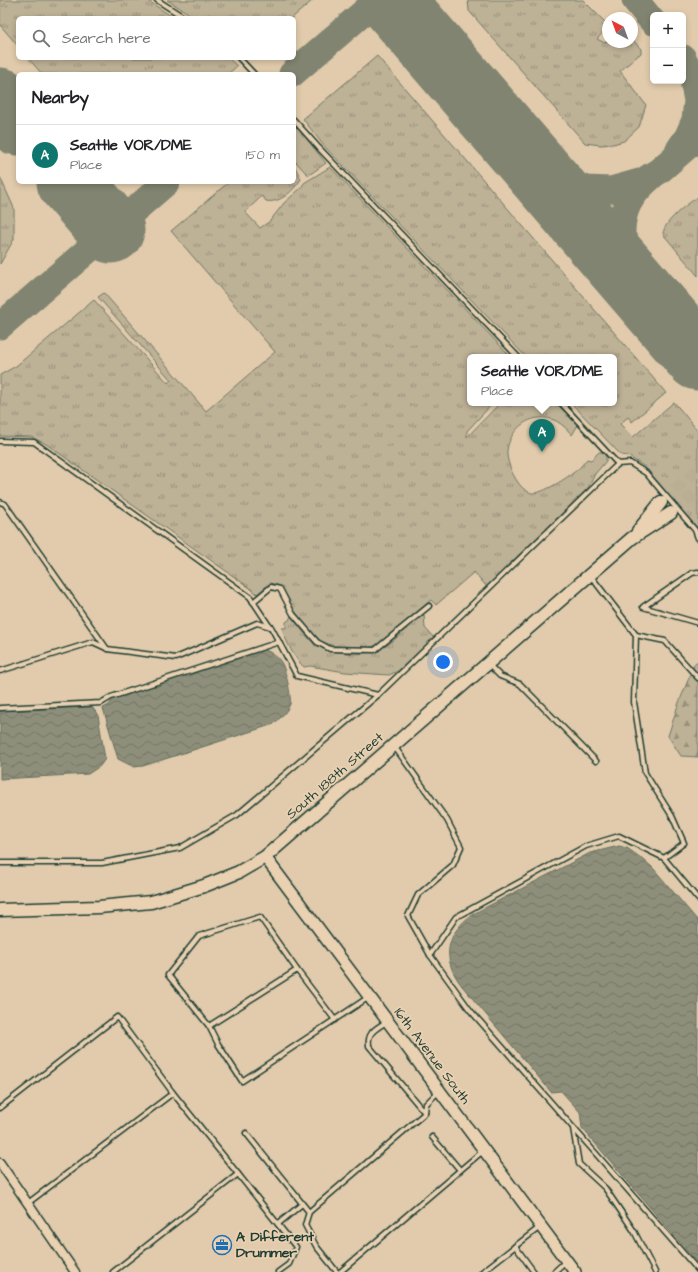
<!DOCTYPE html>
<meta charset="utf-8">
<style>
:root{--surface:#fff;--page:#f6f6f6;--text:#202124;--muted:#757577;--line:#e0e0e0;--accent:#0f766e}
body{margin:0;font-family:"Architects Daughter",sans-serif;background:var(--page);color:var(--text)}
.controls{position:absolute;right:12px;top:12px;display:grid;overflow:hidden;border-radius:6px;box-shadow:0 2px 6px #0003}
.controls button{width:36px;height:36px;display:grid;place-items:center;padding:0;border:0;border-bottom:1px solid var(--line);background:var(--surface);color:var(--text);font:20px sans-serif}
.compass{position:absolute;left:602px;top:12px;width:36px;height:36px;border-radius:50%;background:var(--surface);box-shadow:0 2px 6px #0003;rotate:319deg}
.you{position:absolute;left:443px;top:662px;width:14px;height:14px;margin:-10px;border:3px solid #fff;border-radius:50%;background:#1a73e8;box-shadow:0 0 0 6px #1a73e833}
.badge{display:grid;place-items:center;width:26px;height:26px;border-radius:50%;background:var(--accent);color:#fff;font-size:13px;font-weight:700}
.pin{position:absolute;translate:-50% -33px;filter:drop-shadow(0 1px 2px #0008)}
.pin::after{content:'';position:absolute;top:21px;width:14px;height:12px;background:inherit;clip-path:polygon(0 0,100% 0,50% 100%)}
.popup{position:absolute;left:467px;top:354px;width:150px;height:52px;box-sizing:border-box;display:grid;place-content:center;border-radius:6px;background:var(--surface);filter:drop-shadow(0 1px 3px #0005);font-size:13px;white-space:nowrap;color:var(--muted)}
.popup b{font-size:15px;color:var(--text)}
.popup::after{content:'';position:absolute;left:50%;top:100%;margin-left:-8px;border:8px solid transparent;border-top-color:var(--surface)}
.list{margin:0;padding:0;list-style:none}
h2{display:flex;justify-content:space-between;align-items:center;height:52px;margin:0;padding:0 16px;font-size:17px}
h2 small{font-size:13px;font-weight:400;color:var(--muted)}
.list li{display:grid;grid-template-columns:26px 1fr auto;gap:12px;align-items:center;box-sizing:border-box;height:60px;padding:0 16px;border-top:1px solid var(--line)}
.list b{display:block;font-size:15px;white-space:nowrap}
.list p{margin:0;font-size:13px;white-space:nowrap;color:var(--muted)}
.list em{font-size:13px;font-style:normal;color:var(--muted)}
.icon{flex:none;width:22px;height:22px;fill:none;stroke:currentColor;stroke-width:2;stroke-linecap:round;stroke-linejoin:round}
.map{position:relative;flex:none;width:698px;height:1272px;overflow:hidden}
.search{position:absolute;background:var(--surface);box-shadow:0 2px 6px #0003;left:16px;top:16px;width:280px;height:44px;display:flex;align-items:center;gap:10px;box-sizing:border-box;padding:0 14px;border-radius:6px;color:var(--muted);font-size:15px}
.panel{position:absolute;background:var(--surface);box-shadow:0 2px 6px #0003;left:16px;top:72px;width:280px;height:112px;border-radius:6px}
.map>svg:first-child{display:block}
.grass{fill:url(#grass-tufts);stroke:#6e7765}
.forest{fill:url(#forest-firs);stroke:#6e7765}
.water{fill:url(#water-waves);stroke:#626e5e}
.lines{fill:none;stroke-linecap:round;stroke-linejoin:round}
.taxiway{stroke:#808470;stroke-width:27}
.runway{stroke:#808470;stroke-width:67}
.primary-tunnel{stroke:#baaf94;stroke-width:12;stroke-dasharray:12 6;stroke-linecap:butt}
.lane-casing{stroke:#1f3d34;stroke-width:7}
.street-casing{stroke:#1f3d34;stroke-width:11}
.secondary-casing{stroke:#1f3d34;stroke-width:14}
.primary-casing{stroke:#1f3d34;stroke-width:15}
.lane{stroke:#e9d1b1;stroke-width:4}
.street{stroke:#e9d1b1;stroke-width:8}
.secondary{stroke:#e9d1b1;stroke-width:11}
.primary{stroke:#e9d1b1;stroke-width:12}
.labels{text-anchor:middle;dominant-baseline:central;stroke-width:3.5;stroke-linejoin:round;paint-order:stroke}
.street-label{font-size:14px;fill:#1f3d34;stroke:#e9d1b1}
.poi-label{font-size:14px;font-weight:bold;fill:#1f3d34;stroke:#e9d1b1;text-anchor:start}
</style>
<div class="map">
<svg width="698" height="1272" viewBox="0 0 698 1272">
<defs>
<pattern id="grass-tufts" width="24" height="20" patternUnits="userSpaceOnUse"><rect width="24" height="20" fill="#bdb196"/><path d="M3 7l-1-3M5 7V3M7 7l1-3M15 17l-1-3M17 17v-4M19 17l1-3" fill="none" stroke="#99917b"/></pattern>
<pattern id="forest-firs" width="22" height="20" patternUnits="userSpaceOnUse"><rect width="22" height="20" fill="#bdb196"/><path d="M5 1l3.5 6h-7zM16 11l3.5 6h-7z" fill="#99917b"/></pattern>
<pattern id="water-waves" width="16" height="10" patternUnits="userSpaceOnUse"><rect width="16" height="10" fill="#8e8f7a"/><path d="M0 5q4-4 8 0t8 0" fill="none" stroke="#737665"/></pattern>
</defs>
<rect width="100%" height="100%" fill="#e1cbac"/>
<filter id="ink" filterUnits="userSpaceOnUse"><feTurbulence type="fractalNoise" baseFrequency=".025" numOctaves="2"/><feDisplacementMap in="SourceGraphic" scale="8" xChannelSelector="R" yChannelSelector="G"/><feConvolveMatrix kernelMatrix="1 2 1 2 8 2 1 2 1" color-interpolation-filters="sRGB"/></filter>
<g filter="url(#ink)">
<g class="grass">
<polygon points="0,0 147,0 174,18 18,18 18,46 0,25"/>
<polygon points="167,0 313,0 292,18 196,18"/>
<polygon points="468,0 583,0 608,25 608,27 597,39 605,43 608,40 608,42 632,42 632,39 641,49 641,53 620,71 646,105 639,127 624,141 613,144 601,145 585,143 469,11"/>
<polygon points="377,56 666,393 632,422 628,417 620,424 633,437 674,402 698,431 698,529 645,467 628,456 621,455 571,403 614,403 614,357 526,357 324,146 303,119"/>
<polygon points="28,58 228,58 237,66 228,74 42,74"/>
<polygon points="296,126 326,163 309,175 305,172 296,162 294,164 294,127"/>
<path d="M294,165L301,179C294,190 280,204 266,201L262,196L245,212L260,228L270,221L284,203L301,188L304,183L330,167L511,357H470V403H493L467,431V437L500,403H556L578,425L572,435C563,424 553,416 538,418C522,420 509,434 507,451C506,463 518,491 532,493C543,494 568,477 577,470C581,467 584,462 587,459L591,460L599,452H603L606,457V461L595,474L588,488L487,587L474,572L436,605L431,600L378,645L370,647H344L331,645L321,641L309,629L294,610L281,586L270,583L257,594L250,588L46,444L31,437L0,436V375L16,366L94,300L168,383L171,380L98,297L104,293L206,411L275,352L171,231L229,182H294Z"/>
<polygon points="0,177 14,208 14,239 0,264"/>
<path d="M698,197V276L663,234C664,221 688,203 698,197Z"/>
<path d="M424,615L425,628L434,638L398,671L389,675L345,672L310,666L304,667C293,657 287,643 282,628H286V622L289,620L291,616L304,633L314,644L328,651L356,654L375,652L389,644Z"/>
</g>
<polygon class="forest" points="695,663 698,663 698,757 681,756 668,736 678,705"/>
<g class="water">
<path d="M263,649C270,652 276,655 281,662C285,668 292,696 290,704C287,712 280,718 274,724L143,766L134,767L118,759L103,708L109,705L113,699Z"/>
<polygon points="92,707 98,715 105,759 100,766 88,774 0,779 0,711"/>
<path d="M619,846L627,848L644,860L653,868L698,921V1264L582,1128L580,1112L561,1091L551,1092L462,986C441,959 445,934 473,914L590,853Z"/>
</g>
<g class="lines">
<g class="taxiway">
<polyline points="409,0 411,10 417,29"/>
<polyline points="635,0 653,22"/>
<polyline points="292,74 378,0"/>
<polyline points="678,151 688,136 695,120 697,100 692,75 683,58"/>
<polyline points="534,166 564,181 586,189 611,190 643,181 659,171 698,137"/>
<path d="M632,280C630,274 626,267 624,260C622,252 622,244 622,236C621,210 631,194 651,177"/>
<polyline points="0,326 167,182"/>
</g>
<g class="runway">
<polyline points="391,0 698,357"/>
<polyline points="0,101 18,122"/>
<polyline points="70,182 111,230"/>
</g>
<g class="primary-tunnel">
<polyline points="661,502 698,470"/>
<polyline points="671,513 698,491"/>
</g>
<g class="lane-casing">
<g id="lane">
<polyline points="157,0 185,18"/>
<polyline points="239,58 254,74"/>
<polyline points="294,120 319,148 518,357"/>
<polyline points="561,403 618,464"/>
<polyline points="0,441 34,442 250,597 270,627"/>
<polyline points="0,502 5,504 107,649 176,658 257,623 271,627 297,676 378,695"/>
<polyline points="698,572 692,573 643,607 698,623"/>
<polyline points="590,575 636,635 634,702 645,773 672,816 684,843 664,858"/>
<polyline points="253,602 271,587 280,589 293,614 317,642 330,649 375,650 429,606"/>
<polyline points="636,635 665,641 698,678"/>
<polyline points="489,665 500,676 520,684 596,761"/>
<polyline points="0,671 93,642 106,648"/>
<polyline points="0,708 101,703 111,697 279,642"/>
<polyline points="394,746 447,820 461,847 453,865 418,895 408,916 430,955 470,1010 698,1270"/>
<polyline points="0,863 102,863 180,848 237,815 378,695 618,464 630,463 646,473 695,530 698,538"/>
<polyline points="430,955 456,917 586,846 619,836 664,858 698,899"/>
<polyline points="335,1020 297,970 260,917 199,936 168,975 209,1026 218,1044 242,1081 369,997"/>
<path d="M386,1022C376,1029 367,1032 369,1046L425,1113"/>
<polyline points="209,1026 297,970"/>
<polyline points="0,1108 117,1017 173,1093"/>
<polyline points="573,1128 579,1164 605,1188 634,1231 655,1272"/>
<polyline points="246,1133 309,1212"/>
<polyline points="432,1137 460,1170"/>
<polyline points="28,1203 173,1093 238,1174"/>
<polyline points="278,1224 302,1204"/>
<polyline points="515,1246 534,1272"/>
<polyline points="113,1272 238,1174 296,1247 289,1264 278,1272"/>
<polyline points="337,1272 316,1246 305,1225 309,1212 425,1113 426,1104 439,1091"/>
<polyline points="340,1272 484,1150"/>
<polyline points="482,1272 540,1227"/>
<polyline points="554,1272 566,1261"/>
</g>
</g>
<g class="street-casing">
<polyline id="street" points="0,1163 75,1272"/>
</g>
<g class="secondary-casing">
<polyline id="secondary" points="265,857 575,1272"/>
</g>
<g class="primary-casing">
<g id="primary">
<polyline points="638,531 661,502"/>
<polyline points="0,910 99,907 151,902 204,886 239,872 265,857 632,538 671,513"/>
</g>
</g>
<use href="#lane" class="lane"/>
<use href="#street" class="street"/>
<use href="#secondary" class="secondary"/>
<use href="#primary" class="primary"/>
</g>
</g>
<defs>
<g id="office-ring" transform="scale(1)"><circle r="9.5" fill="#e9d1b1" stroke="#1f6fb2" stroke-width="1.5"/><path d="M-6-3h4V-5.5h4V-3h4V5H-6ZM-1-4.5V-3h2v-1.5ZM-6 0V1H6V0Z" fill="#1f6fb2"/></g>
</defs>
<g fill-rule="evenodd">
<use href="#office-ring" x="222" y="1245"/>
</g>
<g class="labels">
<g class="street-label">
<text transform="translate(335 776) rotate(-41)">South 188th Street</text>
<text transform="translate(432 1056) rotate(53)">16th Avenue South</text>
</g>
<g class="poi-label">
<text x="236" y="1237">A Different<tspan x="236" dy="16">Drummer</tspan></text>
</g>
</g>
</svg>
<div class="controls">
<button>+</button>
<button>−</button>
</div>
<svg class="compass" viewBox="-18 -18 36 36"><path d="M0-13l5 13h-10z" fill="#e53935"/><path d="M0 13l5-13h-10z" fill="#757577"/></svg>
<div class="you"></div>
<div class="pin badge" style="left:542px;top:452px">A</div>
<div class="popup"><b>Seattle VOR/DME</b>Place</div>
<div class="search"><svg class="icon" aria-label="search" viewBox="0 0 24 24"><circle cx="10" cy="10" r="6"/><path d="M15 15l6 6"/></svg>Search here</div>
<section class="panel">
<h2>Nearby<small></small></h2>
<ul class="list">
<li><span class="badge">A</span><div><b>Seattle VOR/DME</b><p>Place</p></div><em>150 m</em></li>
</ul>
</section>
</div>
